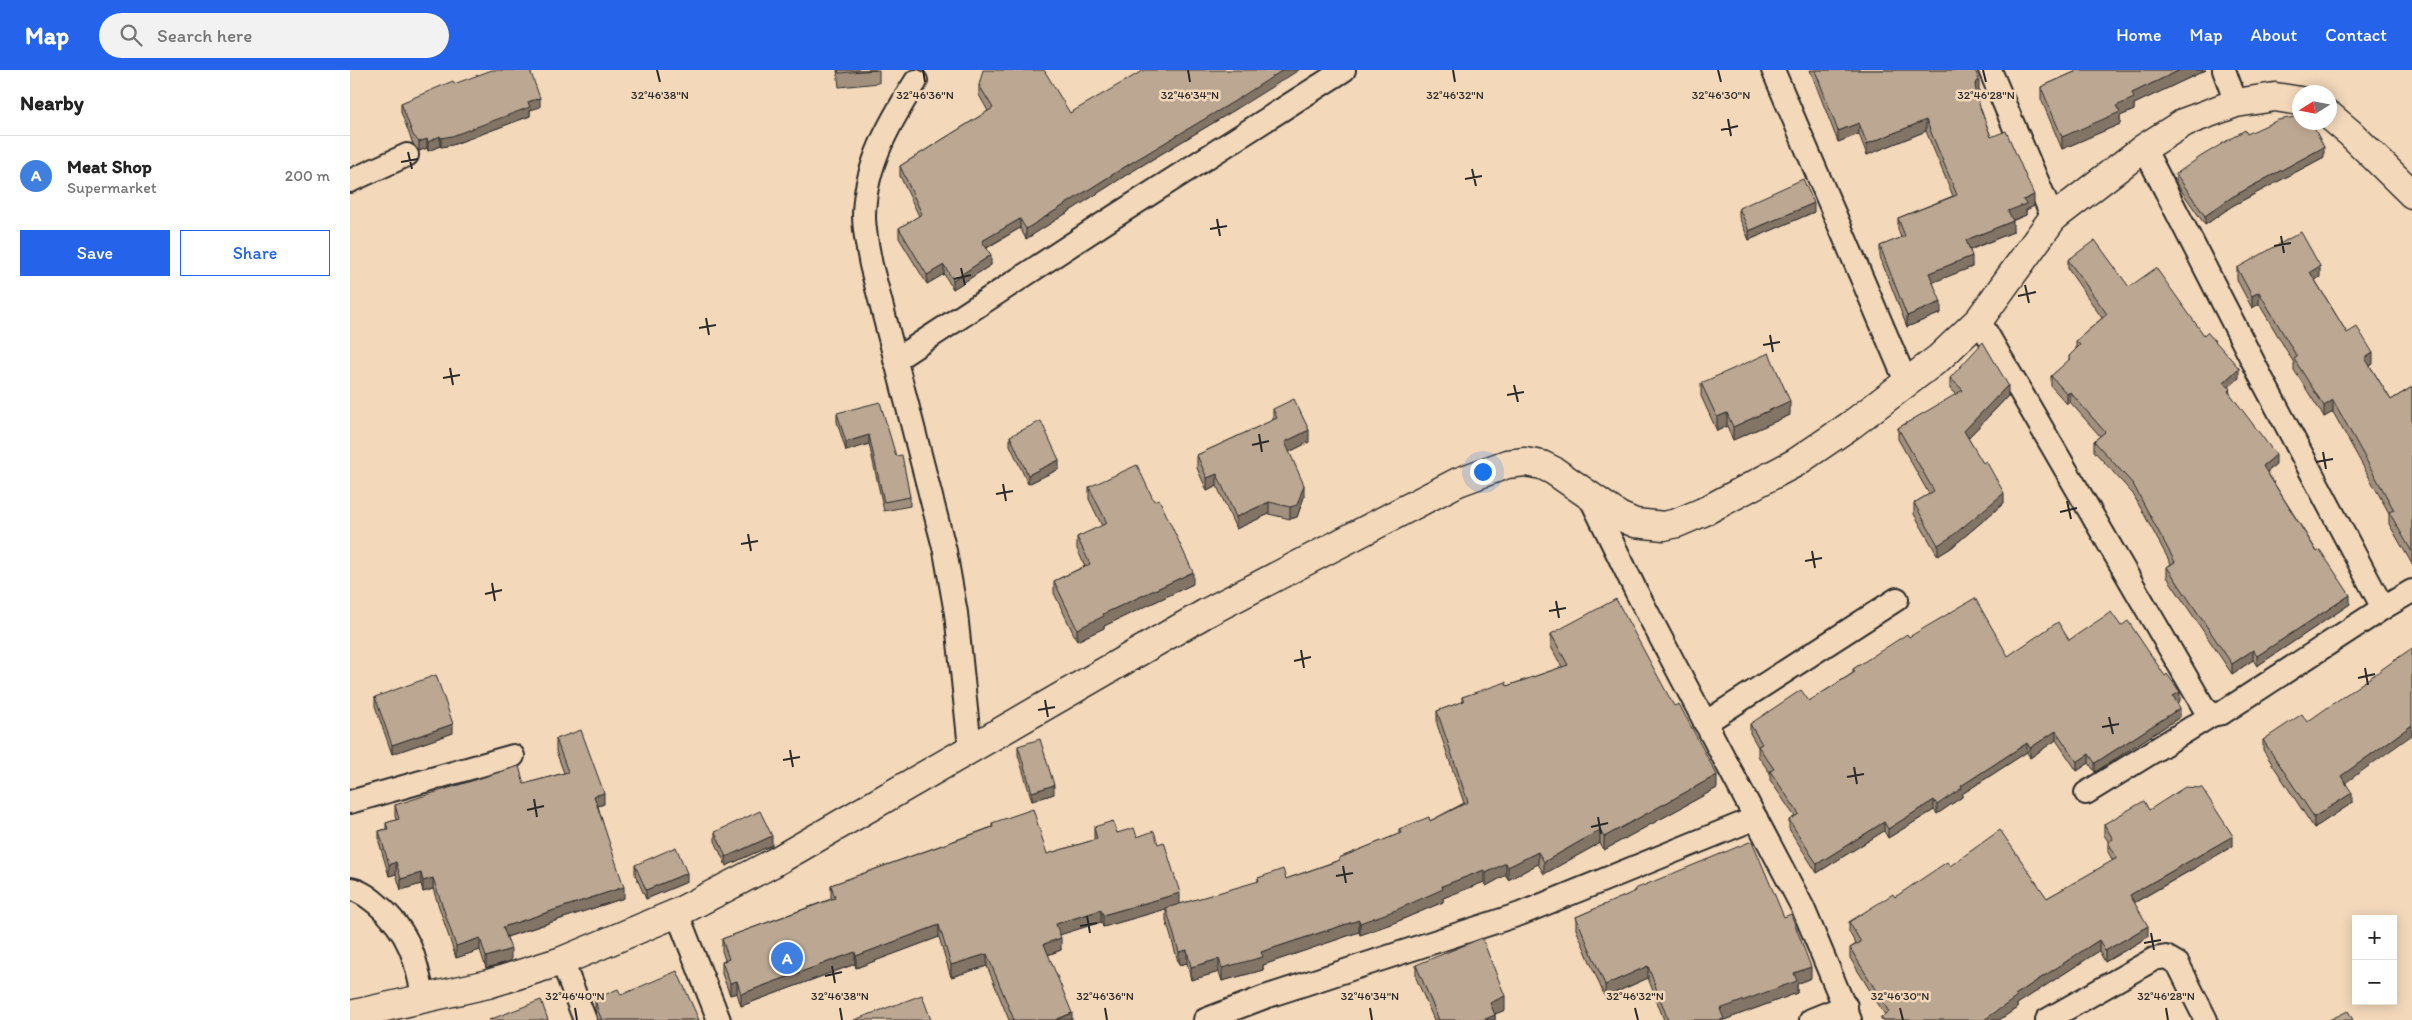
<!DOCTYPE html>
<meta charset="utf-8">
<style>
:root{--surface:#fff;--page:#f2f2f2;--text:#222;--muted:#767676;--line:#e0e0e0;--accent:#2563eb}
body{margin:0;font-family:Itim,sans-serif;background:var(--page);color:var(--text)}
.controls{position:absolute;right:15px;bottom:15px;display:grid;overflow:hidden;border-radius:0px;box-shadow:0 2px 12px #0003}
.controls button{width:45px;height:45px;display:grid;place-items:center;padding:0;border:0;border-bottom:1px solid var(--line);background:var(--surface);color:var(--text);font:25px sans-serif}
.compass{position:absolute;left:1942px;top:15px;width:45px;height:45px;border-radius:50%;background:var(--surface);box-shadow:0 2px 12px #0003;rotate:259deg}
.you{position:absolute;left:1132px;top:401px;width:18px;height:18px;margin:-12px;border:4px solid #fff;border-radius:50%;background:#1a73e8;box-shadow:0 0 0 8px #1a73e833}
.badge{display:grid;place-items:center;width:32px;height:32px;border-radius:50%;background:var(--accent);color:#fff;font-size:16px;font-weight:700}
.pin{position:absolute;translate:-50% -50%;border:2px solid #fff;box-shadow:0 1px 5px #0006}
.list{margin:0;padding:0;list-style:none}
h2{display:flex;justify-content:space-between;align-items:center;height:65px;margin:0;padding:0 20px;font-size:21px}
h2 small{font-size:16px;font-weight:400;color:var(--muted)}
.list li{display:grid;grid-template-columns:32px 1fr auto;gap:15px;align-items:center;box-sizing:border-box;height:80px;padding:0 20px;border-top:1px solid var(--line)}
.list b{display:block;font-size:19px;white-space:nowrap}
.list p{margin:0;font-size:16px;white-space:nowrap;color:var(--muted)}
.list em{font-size:16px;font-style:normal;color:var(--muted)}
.actions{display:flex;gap:10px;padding:15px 20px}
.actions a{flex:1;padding:11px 0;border:1px solid var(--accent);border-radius:0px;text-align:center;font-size:18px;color:var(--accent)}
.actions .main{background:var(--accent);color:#fff}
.icon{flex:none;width:28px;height:28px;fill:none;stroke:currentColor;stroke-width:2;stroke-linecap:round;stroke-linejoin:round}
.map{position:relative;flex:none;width:2062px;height:950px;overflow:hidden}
header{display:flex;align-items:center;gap:30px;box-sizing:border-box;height:70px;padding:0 25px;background:var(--accent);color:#fff}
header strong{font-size:24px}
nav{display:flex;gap:28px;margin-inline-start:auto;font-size:18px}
.search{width:350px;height:45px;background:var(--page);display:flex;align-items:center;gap:12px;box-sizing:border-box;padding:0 18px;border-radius:28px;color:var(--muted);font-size:19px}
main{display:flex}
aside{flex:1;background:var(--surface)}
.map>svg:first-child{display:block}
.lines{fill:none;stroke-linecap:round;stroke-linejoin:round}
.street-casing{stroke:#2b2b2b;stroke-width:26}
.secondary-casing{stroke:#2b2b2b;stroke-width:31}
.street{stroke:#f3d8ba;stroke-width:22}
.secondary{stroke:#f3d8ba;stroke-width:28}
.wall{fill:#a1907e;stroke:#2b2b2b}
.shaded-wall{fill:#837566;stroke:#2b2b2b}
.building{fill:#bba792;stroke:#2b2b2b}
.ticks{fill:none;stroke:#2b2b2b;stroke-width:2}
.ticks-label{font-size:12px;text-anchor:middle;fill:#2b2b2b;stroke:#f3d8ba;stroke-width:5;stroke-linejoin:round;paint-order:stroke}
</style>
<header>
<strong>Map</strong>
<div class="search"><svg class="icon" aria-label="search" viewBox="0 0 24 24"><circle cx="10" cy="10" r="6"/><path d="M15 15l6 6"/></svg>Search here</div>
<nav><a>Home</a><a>Map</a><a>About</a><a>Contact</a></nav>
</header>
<main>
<aside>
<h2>Nearby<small></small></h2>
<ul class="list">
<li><span class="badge" style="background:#3f7fe0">A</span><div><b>Meat Shop</b><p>Supermarket</p></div><em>200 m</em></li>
</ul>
<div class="actions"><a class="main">Save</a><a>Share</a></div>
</aside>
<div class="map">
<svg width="2062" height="950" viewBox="0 0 2062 950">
<rect width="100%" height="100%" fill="#f3d8ba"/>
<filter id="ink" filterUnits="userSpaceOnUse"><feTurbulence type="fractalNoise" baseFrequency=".02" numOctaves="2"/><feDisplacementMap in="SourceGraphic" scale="10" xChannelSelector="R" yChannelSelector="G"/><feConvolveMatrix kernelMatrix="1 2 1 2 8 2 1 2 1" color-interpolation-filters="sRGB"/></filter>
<g filter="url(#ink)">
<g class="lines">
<g class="street-casing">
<g id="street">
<polyline points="1423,0 1557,314"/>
<polyline points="1640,0 1703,148"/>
<polyline points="1874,0 1886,33"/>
<path d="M566,11C540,52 515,95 514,145C514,162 518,179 521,195L595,481L606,543L620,678"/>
<polyline points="1794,78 1915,315 2033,538"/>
<polyline points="0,111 57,85"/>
<polyline points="1629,250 1853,636 1862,645"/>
<polyline points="545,290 762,148 994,0"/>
<polyline points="1239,425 1286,521 1453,838 1500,950"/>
<polyline points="1355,653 1547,529"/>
<polyline points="1736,723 1862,645 1872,643 2033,538 2062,521"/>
<polyline points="0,732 163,686"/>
<path d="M0,819C9,820 20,828 27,834C60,862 66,889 74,930"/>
<polyline points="327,843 369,950"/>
<polyline points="212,891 235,950"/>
<polyline points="855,950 915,927 1170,844 1406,748"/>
<polyline points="1461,950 1496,936"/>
<polyline points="1697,950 1804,889 1816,887 1828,894 1856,950"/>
</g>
</g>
<g class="secondary-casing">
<g id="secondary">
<polyline points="1980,46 2000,63 2062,124"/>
<polyline points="0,945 138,914 212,891 327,843 423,793 856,543 1108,412 1157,394 1175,392 1192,395 1204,401 1269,446 1285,453 1314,456 1327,453 1353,442 1445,393 1501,355 1589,288 1629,250 1703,148 1794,78 1835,52 1886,33 1925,27 1950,31"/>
</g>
</g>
<use href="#street" class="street"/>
<use href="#secondary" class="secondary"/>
</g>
<g class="wall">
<polygon points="487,0 529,0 529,13 489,17"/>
<polygon points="1460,0 1625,0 1629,21 1626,24 1627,29 1641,67 1684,136 1676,140 1676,145 1662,151 1663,162 1620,180 1622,197 1583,212 1591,243 1557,257 1530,187 1530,176 1551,168 1548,159 1548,148 1603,126 1576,61 1517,85 1509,64 1488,72"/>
<polygon points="1729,0 1856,0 1784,34 1784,40 1770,46 1770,54 1712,79 1691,29 1691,17"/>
<polygon points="104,14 190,37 180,40 180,46 102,75 91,77 90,76 78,81 77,78 69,81 63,74 51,42 51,33"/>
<polygon points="629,15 720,43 888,38 781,102 676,169 670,158 637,178 641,195 603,219 594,204 577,214 549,168 549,158 569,146 550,106 550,96 638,41 629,25"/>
<polygon points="1897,64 1974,87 1882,136 1855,155 1826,113 1826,104"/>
<polygon points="1389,138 1464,142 1399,170 1389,147"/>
<polygon points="1718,190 1779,217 1854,265 1889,308 1879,317 1880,324 1926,395 1917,402 2000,534 1907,596 1903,590 1882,604 1817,507 1817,497 1821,494 1783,424 1744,381 1744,371 1750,366 1720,332 1717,334 1701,316 1701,306 1719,291 1719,286 1726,279 1726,271 1752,248 1718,199"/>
<polygon points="1887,198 1970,207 1965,210 1997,263 2023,294 2020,296 2041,330 2062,317 2062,494 2039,454 2039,443 1983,342 1974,347 1944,300 1944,293 1909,234 1902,238 1887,210"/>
<polygon points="1600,308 1658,326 1618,368 1654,433 1601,478 1588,486 1564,444 1564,433 1579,424 1548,369 1548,358 1606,325 1600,319"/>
<polygon points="1351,313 1440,345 1383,370 1377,356 1367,361 1351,326"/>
<polygon points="923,339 959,372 939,382 954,427 947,447 940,449 919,444 886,459 867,416 857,421 847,398 847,385 923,350"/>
<polygon points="487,343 546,386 560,427 560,436 534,441 519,374 496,381 487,352"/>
<polygon points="660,366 709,399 678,414 660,375"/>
<polygon points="739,417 843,514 754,556 754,558 727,571 704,523 704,511 735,496 727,479 727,467 752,456 739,429"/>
<polygon points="1771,556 1830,631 1827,633 1830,647 1745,702 1739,693 1727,701 1706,670 1680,688 1677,682 1612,724 1612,727 1587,744 1584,740 1538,768 1534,761 1467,803 1439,759 1439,750 1445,747 1420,710 1420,703 1408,686 1408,677 1400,663 1400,654 1459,631 1503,603 1503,599 1559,567 1658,586"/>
<polygon points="1201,564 1367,718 1254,780 1250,773 1194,804 1188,794 1158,810 1156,805 1136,816 1134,812 1093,828 1093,832 1046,852 1010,865 1009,862 913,895 913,900 872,911 869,902 841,910 837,893 829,895 816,850 816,839 753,857 751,852 709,865 711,880 698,885 722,950 659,950 637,896 601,907 589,867 506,898 505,894 391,936 387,923 380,925 372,904 372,892 375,890 372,881 372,869 481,829 481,815 642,757 642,753 697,784 744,770 744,757 787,767 808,774 830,834 908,812 908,808 936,809 989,790 989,788 1049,764 1049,759 1080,751 1114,733 1087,654 1087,641 1112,632 1112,627 1157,616 1212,597 1201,577"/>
<polygon points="25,627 103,663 42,684 25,636"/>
<polygon points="1957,652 1996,713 2002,733 1964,758 1913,680 1913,670"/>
<polygon points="206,669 254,734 248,736 274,828 157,867 161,891 136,898 130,880 106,888 83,819 73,822 71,814 51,820 46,804 39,806 29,772 29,761 36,759 36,753 46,750 45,746 45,735 174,714 214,703 206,681"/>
<polygon points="668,676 704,724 682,731 668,685"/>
<polygon points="1799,740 1883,776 1784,833 1798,867 1755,892 1749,881 1667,934 1667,938 1649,950 1531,950 1531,948 1535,945 1500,888 1500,878 1506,874 1499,862 1499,852 1545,827 1600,796 1697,828 1763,791 1758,782 1758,771 1754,765 1754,754"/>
<polygon points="365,762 422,775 376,796 365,771"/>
<polygon points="285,795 337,812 296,829 285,804"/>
<polygon points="1285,819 1461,908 1447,914 1447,923 1374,950 1314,950 1298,908 1255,927 1226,859 1226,847 1285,822"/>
<polygon points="1066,895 1155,940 1145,944 1145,950 1084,950 1066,908"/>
<polygon points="271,925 349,950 248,950 245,939 245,929"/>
</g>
<g class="shaded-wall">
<polygon points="933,0 949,0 888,38 781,102 676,169 676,159 781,93"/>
<polygon points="1830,0 1856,0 1784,34 1784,40 1770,46 1770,54 1712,79 1712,67 1782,23"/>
<polygon points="1629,10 1629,21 1625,25 1625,14"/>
<polygon points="190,28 190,37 180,40 180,46 102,75 91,77 91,68 178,32"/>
<polygon points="1576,50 1576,61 1517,85 1517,74"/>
<polygon points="1509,53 1509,64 1488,72 1488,61"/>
<polygon points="90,66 90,76 78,81 78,72"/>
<polygon points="77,69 77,78 69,81 69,72"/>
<polygon points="1974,77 1974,87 1882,136 1855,155 1855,146 1882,127"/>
<polygon points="1684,125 1684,136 1676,140 1676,145 1658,152 1658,141 1673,130"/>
<polygon points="1464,133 1464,142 1399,170 1399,161"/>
<polygon points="670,149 670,158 632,180 632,171"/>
<polygon points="1663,151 1663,162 1616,181 1616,170"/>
<polygon points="641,185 641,195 603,219 603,210"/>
<polygon points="1622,186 1622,197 1579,214 1579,203"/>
<polygon points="594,195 594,204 577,214 577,205"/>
<polygon points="1970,196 1970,207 1960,213 1960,202"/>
<polygon points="1909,222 1909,234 1902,238 1902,226"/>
<polygon points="1591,232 1591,243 1557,257 1557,246"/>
<polygon points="2023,283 2023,294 2015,299 2015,288"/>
<polygon points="1889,298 1889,308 1874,321 1874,312"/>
<polygon points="1658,315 1658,326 1614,372 1614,361"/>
<polygon points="1720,322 1720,332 1717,334 1717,324"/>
<polygon points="1983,330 1983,342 1974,347 1974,336"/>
<polygon points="1440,331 1440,345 1383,370 1383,357"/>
<polygon points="1377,343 1377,356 1367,361 1367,347"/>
<polygon points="959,360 959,372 935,384 935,372"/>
<polygon points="519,365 519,374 496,381 496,372"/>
<polygon points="1926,385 1926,395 1913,405 1913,396"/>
<polygon points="709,390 709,399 678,414 678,405"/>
<polygon points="867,404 867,416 857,421 857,408"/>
<polygon points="954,415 954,427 947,447 940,449 940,437"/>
<polygon points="1654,423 1654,433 1601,478 1588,486 1588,475"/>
<polygon points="919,432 919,444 886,459 886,447"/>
<polygon points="843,502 843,514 754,556 754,558 727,571 727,559 753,544"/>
<polygon points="2000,525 2000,534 1907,596 1907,586"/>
<polygon points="1903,580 1903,590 1882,604 1882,594"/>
<polygon points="1830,622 1830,631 1823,636 1823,626"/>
<polygon points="1830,638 1830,647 1745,702 1745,693"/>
<polygon points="103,654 103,663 42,684 42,675"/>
<polygon points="2062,655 2062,665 1991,716 1991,706"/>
<polygon points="1706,661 1706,670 1680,688 1680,678"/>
<polygon points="1677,673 1677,682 1612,724 1612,727 1587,744 1587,735 1611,716"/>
<polygon points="1739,684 1739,693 1727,701 1727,692"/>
<polygon points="1367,705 1367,718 1254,780 1254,767"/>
<polygon points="704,715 704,724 682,731 682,722"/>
<polygon points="254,723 254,734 244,737 244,726"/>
<polygon points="2002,723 2002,733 1964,758 1964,747"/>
<polygon points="1584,730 1584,740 1538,768 1538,759"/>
<polygon points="1534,752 1534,761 1467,803 1467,794"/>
<polygon points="1250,760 1250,773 1194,804 1194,792"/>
<polygon points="422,766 422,775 376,796 376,787"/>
<polygon points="1883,766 1883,776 1780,835 1780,825"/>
<polygon points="1188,782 1188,794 1158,810 1158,797"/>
<polygon points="46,792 46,804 39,806 39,795"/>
<polygon points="1156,793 1156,805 1136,816 1136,803"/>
<polygon points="1134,800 1134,812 1093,828 1093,832 1046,852 1010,865 1010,853 1092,816"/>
<polygon points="71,803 71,814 51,820 51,809"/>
<polygon points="337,803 337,812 296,829 296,820"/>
<polygon points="83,808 83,819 73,822 73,811"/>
<polygon points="274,817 274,828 153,868 153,857"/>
<polygon points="830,823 830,835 753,857 753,845"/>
<polygon points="751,840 751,852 706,866 706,854"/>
<polygon points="1009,850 1009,862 913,895 913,900 872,911 872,898 911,882"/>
<polygon points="589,855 589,867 506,898 506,886"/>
<polygon points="1798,856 1798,867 1755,892 1755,881"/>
<polygon points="130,868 130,880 106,888 106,876"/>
<polygon points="711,868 711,880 694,886 694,874"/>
<polygon points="1749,870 1749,881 1667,934 1667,938 1649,950 1634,950 1665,925"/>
<polygon points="161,879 161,891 136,898 136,887"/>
<polygon points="837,880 837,893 829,895 829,882"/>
<polygon points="505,882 505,894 391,936 391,924"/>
<polygon points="637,884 637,896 601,907 601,895"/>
<polygon points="869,889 869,902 841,910 841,897"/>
<polygon points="1298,896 1298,908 1255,927 1255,915"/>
<polygon points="1461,897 1461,908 1447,914 1447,923 1374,950 1370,950 1370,939 1444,903"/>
<polygon points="387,911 387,923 380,925 380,913"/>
<polygon points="1155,926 1155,940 1140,946 1140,933"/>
<polygon points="722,943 722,950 705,950"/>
<polygon points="1145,945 1145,950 1133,950"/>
</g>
<g class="building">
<polygon points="142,0 180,0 190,28 178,32 180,37 102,66 91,68 90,66 78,72 77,69 69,72 63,65 51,33 103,11 104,14"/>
<polygon points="488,0 526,0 489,3"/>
<polygon points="633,0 694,0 720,43 794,0 933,0 888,29 781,93 676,159 670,149 632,171 641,185 603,210 594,195 577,205 549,158 572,144 550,96 643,38 629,15"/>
<polygon points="1465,0 1625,0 1629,10 1625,14 1627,29 1641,67 1656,61 1684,125 1673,130 1676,134 1658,141 1663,151 1616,170 1622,186 1579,203 1591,232 1557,246 1530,176 1555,166 1548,148 1607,125 1576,50 1517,74 1509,53 1488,61"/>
<polygon points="1729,0 1830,0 1782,23 1784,28 1766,36 1770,42 1712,67 1691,17"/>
<polygon points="1950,46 1950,52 1961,52 1974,77 1882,127 1855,146 1826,104 1850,87 1895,60 1897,64 1928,50"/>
<polygon points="1453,109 1464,133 1399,161 1389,138"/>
<polygon points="1951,162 1970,196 1960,202 1997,263 2007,257 2023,283 2015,288 2041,330 2062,317 2062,482 2039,442 2044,440 1983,330 1974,336 1944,289 1947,287 1909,222 1902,226 1887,198"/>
<polygon points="1745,170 1779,217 1806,198 1854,265 1857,262 1889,298 1874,312 1880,319 1878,321 1926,385 1913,396 1967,482 1970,480 2000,525 1907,586 1903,580 1882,594 1817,497 1825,492 1783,414 1744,371 1755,362 1720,322 1717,324 1701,306 1721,288 1719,286 1730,275 1726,271 1757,244 1718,190"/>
<polygon points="1633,272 1658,315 1614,361 1633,393 1636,391 1654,423 1601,467 1588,475 1564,433 1584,421 1548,358 1613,320 1600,308"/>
<polygon points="1419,283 1440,331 1383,357 1377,343 1367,347 1351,313"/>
<polygon points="944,329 959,360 935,372 954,415 947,435 940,437 919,432 886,447 867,404 857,408 847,385 927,348 923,339"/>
<polygon points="530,332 546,386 552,385 560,427 534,432 519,365 496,372 487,343"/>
<polygon points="691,351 709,390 678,405 660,366"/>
<polygon points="787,395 804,431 809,429 843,502 753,544 754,546 727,559 704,511 740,494 727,467 757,453 739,417"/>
<polygon points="1625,528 1658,586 1708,552 1719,570 1761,542 1771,556 1778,551 1815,606 1817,604 1830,622 1823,626 1830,638 1745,693 1739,684 1727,692 1706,661 1680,678 1677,673 1611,716 1612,718 1587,735 1584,730 1538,759 1534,752 1467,794 1439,750 1449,744 1420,701 1424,699 1408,676 1412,674 1400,654 1451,620 1459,631 1505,602 1503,599 1557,564 1559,567"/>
<polygon points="1266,529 1324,636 1329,634 1367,705 1254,767 1250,760 1194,792 1188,782 1158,797 1156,793 1136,803 1134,800 1092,816 1093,819 1046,840 1010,853 1009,850 911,882 913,887 872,898 869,889 841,897 837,880 829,882 816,838 909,811 908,808 933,799 936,809 990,790 989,788 1051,763 1049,759 1079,747 1080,751 1118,732 1087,641 1114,631 1112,627 1156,612 1157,616 1218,595 1201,564"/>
<polygon points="2062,578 2062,655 1991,706 2002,723 1964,747 1913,670 1952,644 1957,652"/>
<polygon points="86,605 103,654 42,675 25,627"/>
<polygon points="231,660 254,723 244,726 274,817 153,857 161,879 136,887 130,868 106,876 83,808 73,811 71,803 51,809 46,792 39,795 29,761 38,759 36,753 49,749 45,735 169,696 174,714 218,702 206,669"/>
<polygon points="690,669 704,715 682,722 668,676"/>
<polygon points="1835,717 1852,718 1883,766 1780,825 1798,856 1755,881 1749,870 1665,925 1667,927 1634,950 1532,950 1531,948 1539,942 1500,878 1511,872 1499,852 1543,824 1545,827 1597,792 1600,796 1650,760 1697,828 1767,788 1758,772 1763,769 1754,754 1794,731 1799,740"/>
<polygon points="683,739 697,784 747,769 744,757 763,751 767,763 784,758 787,767 804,761 808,774 814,772 830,823 753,845 751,840 706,854 711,868 694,874 722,943 705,950 664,950 637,884 601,895 589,855 506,886 505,882 391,924 387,911 380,913 372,892 379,889 372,869 485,828 481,815 643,757 642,753"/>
<polygon points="410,741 422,766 376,787 365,762"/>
<polygon points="1402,771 1434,847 1441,844 1461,897 1444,903 1447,911 1370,939 1374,949 1370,950 1318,950 1298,896 1255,915 1226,847 1286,821 1285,819"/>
<polygon points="326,777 337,803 296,820 285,795"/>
<polygon points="1132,868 1155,926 1140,933 1145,945 1133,950 1089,950 1066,895"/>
<polygon points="327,901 349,950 252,950 248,941 245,929 268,919 271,925"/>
<polygon points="572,925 581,950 504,950"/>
<polygon points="191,930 198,950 139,950"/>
<polygon points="1998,941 2003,950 1979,950"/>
</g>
</g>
<path class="ticks" d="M307,0L310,12M573,0L575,12M838,0L840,12M1103,0L1105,12M1368,0L1371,12M1633,0L1636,12M1378,49L1381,66M1371,60L1388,56M58,82L62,99M51,92L68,89M1122,99L1126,116M1115,109L1132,106M867,149L870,166M860,159L877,156M1931,166L1934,183M1924,176L1941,173M611,198L615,215M604,209L621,205M1675,215L1679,233M1668,226L1686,222M356,248L359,265M349,258L366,255M1420,265L1423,282M1413,275L1430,272M100,298L103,315M93,308L110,305M1164,315L1168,332M1157,325L1174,322M909,364L912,382M902,375L919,371M1973,382L1976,399M1966,392L1983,389M653,414L656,431M646,424L663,421M1717,431L1721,449M1710,442L1727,438M398,464L401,481M391,474L408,471M1462,481L1465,498M1455,491L1472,488M142,513L145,531M135,524L152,520M1206,531L1209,548M1199,541L1216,538M951,580L954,598M944,591L961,587M2015,598L2018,615M2008,608L2025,604M695,630L698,647M688,640L705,637M1759,647L1763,664M1752,657L1769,654M440,680L443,697M433,690L450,687M1504,697L1507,714M1497,707L1514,704M184,729L187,747M177,740L194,736M1248,747L1251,764M1241,757L1258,753M993,796L996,813M986,806L1003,803M737,846L740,863M730,856L747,853M1801,863L1804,880M1794,873L1811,870M482,896L485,913M475,906L492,902M225,938L227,950M490,938L492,950M755,938L757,950M1020,938L1022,950M1285,938L1288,950M1550,938L1553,950M1816,938L1818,950"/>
<g class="ticks-label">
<text x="310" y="29">32°46'38"N</text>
<text x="575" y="29">32°46'36"N</text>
<text x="840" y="29">32°46'34"N</text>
<text x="1105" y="29">32°46'32"N</text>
<text x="1371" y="29">32°46'30"N</text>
<text x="1636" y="29">32°46'28"N</text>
<text x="225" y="930">32°46'40"N</text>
<text x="490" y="930">32°46'38"N</text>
<text x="755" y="930">32°46'36"N</text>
<text x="1020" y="930">32°46'34"N</text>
<text x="1285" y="930">32°46'32"N</text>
<text x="1550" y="930">32°46'30"N</text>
<text x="1816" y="930">32°46'28"N</text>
</g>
</svg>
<div class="controls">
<button>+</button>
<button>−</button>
</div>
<svg class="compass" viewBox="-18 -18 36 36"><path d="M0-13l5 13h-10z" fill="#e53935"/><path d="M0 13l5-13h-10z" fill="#767676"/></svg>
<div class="you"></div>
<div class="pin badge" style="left:437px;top:888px;background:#3f7fe0">A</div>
</div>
</main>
